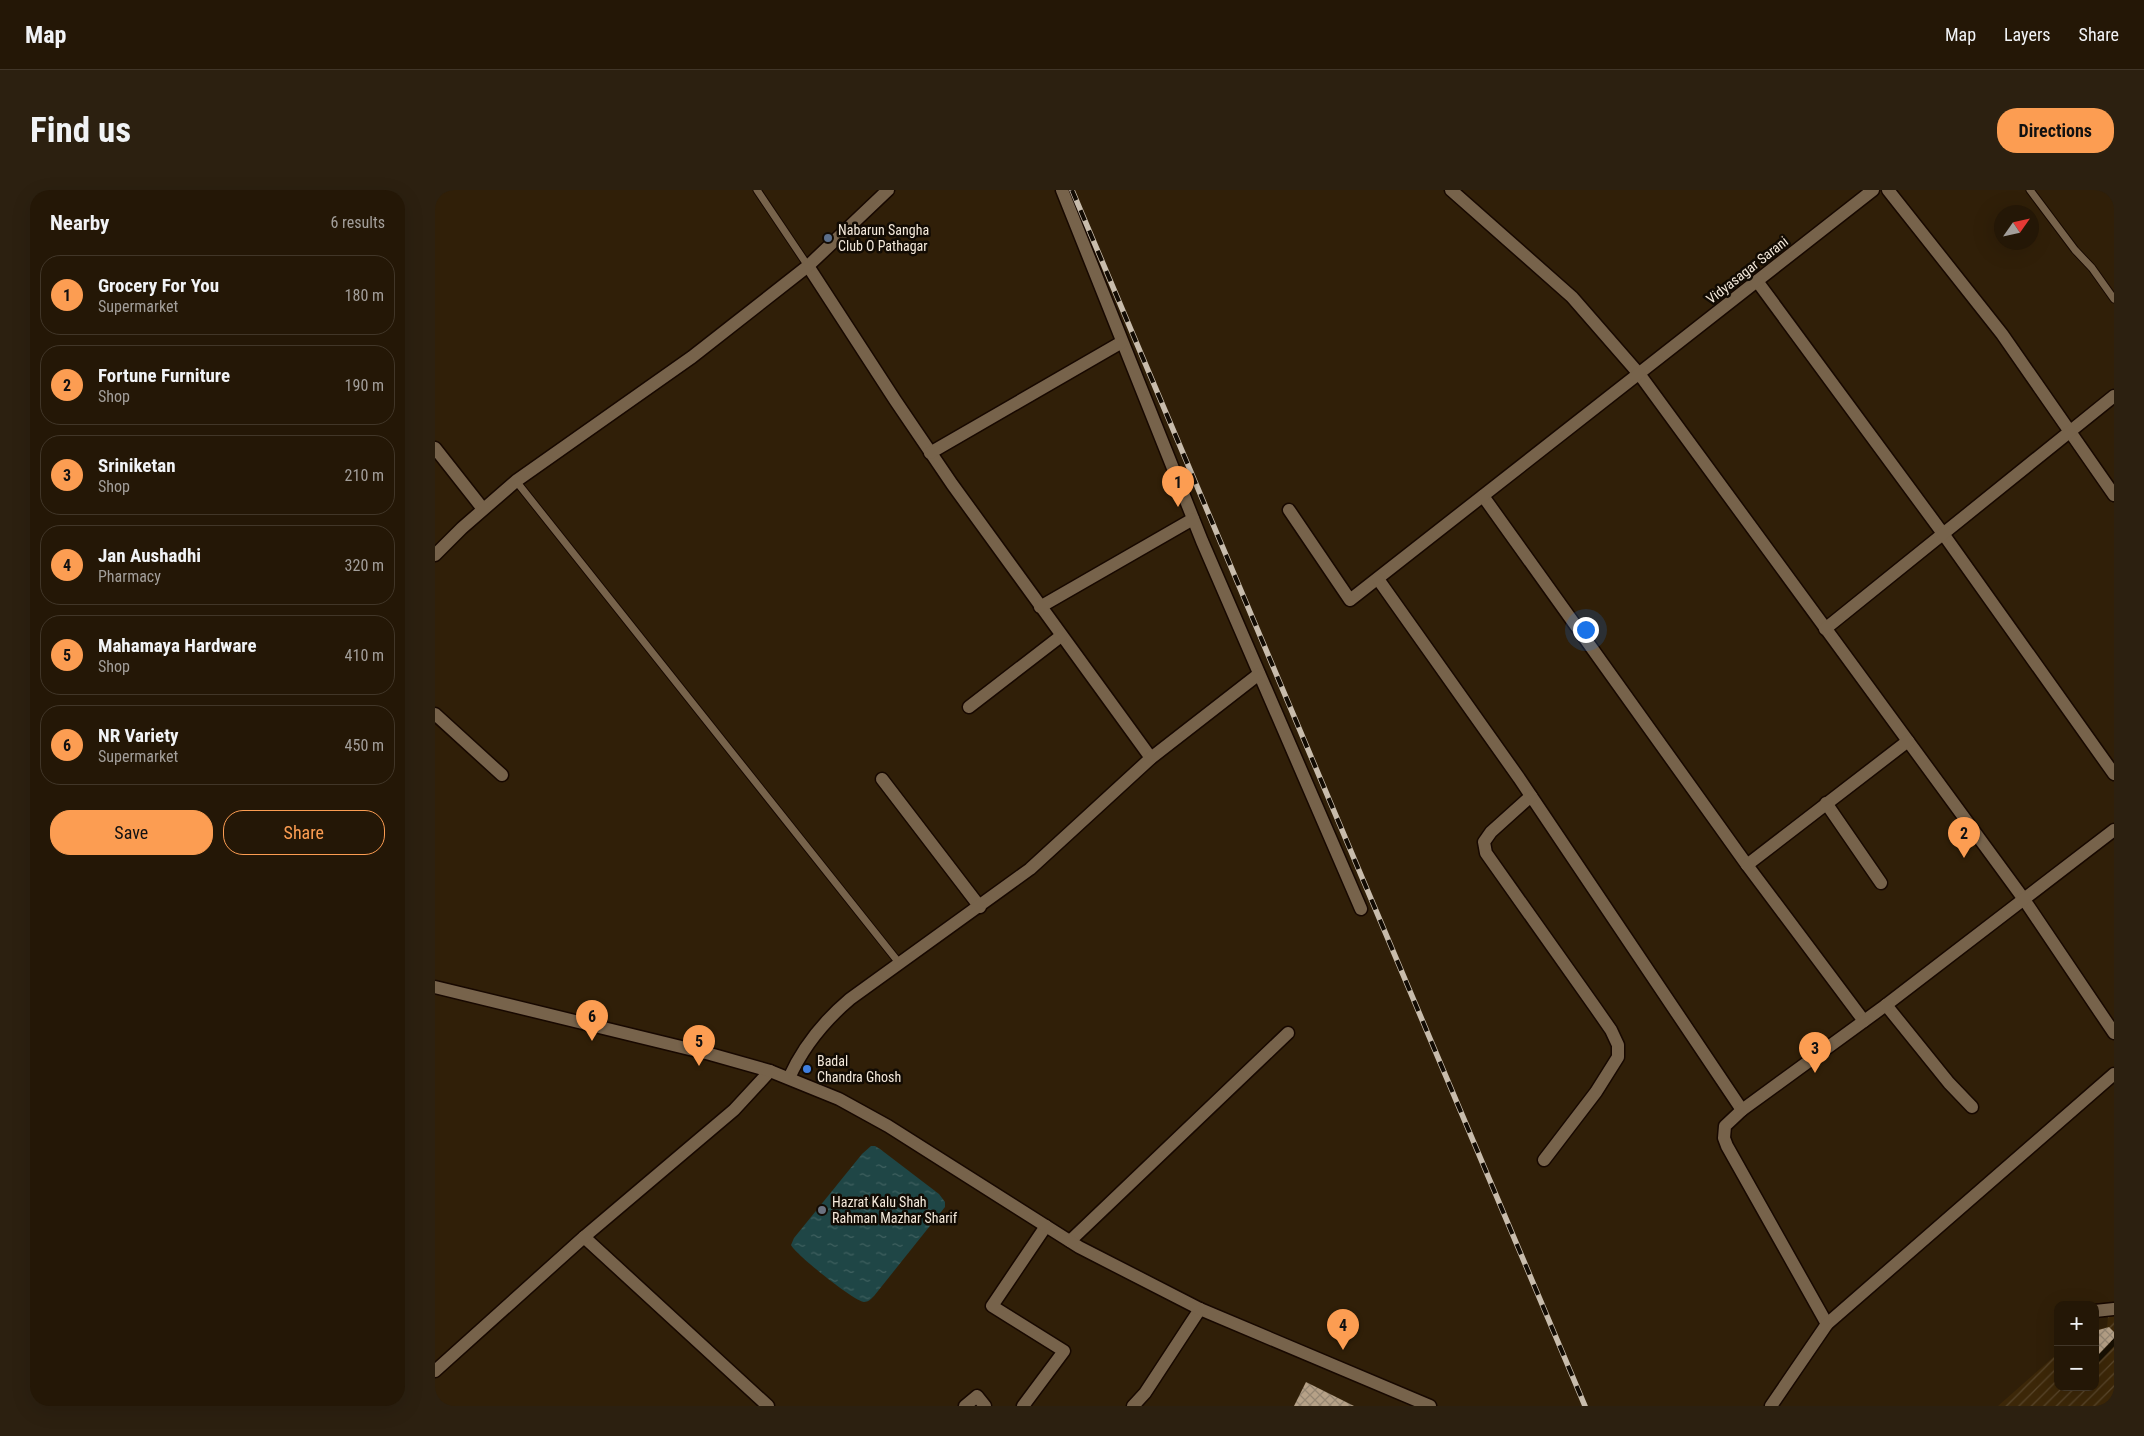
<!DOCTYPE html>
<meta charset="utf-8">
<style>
:root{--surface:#241706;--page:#2c2010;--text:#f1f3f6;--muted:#a39f9b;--line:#413628;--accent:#fc9d52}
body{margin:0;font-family:"Roboto Condensed",sans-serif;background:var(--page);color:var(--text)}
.controls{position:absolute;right:15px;bottom:15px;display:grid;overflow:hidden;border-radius:10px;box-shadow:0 5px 20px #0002}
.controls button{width:45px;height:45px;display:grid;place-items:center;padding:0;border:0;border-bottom:1px solid var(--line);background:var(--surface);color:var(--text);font:25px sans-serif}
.compass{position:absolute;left:1559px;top:15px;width:45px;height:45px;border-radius:50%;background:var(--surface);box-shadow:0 5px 20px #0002;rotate:56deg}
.you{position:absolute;left:1150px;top:439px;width:18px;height:18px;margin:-12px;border:4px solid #fff;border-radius:50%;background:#1a73e8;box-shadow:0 0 0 8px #1a73e833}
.badge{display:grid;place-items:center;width:32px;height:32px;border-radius:50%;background:var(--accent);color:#111;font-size:16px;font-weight:700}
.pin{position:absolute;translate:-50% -41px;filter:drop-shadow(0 1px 2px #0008)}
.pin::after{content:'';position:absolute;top:26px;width:18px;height:15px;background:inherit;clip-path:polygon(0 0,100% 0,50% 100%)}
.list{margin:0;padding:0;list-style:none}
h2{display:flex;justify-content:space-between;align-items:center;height:65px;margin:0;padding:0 20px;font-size:21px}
h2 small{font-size:16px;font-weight:400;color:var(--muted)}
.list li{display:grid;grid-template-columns:32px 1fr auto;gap:15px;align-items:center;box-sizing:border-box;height:80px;margin:0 10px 10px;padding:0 10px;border:1px solid var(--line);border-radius:20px}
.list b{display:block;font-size:19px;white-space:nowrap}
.list p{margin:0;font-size:16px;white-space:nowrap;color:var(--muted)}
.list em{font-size:16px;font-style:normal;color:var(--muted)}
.actions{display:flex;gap:10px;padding:15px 20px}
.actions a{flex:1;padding:11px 0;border:1px solid var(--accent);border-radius:20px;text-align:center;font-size:18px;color:var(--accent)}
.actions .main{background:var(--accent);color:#111}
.map{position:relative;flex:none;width:1679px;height:1216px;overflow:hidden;border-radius:20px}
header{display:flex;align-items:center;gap:30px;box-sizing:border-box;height:70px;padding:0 25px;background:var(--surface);border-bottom:1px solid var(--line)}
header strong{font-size:24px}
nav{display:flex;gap:28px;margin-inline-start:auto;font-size:18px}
.intro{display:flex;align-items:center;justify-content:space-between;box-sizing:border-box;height:120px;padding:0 30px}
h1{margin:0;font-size:35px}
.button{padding:12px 22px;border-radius:20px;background:var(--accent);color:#111;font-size:18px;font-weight:700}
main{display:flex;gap:30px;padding:0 30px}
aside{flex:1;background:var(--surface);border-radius:20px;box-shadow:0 5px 20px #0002}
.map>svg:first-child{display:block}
.industrial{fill:url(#industrial-furrows)}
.water{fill:url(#water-ripples)}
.building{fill:url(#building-cross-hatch);filter:url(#shadow)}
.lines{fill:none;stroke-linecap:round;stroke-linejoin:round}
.lane-casing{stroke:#170800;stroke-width:9}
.street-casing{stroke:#170800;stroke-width:15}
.secondary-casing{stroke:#170800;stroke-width:15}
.lane{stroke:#77634b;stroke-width:7}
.street{stroke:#77634b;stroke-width:12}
.secondary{stroke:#77634b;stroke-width:12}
.rail-casing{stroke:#c8bcac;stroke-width:5.5}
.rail{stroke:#120b03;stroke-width:4;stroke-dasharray:11;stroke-linecap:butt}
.service-dot{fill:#5c6f8a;stroke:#120b03;stroke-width:2}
.shop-dot{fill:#3f7fe0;stroke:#120b03;stroke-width:2}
.worship-dot{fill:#6b7280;stroke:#120b03;stroke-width:2}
.labels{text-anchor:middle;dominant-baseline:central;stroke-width:5;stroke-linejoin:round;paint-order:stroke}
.poi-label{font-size:14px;fill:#f4e9db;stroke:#120b03;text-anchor:start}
.street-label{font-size:14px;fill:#f4e9db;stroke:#120b03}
</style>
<header>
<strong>Map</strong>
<nav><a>Map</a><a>Layers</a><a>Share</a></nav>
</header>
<div class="intro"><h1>Find us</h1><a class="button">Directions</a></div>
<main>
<aside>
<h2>Nearby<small>6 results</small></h2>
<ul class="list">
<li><span class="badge">1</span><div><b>Grocery For You</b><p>Supermarket</p></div><em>180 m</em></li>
<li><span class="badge">2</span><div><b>Fortune Furniture</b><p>Shop</p></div><em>190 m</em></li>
<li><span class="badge">3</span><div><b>Sriniketan</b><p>Shop</p></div><em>210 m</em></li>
<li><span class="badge">4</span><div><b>Jan Aushadhi</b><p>Pharmacy</p></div><em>320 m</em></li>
<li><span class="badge">5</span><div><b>Mahamaya Hardware</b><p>Shop</p></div><em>410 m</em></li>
<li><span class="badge">6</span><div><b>NR Variety</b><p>Supermarket</p></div><em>450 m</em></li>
</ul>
<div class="actions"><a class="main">Save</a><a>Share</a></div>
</aside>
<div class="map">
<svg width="1679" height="1216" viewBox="0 0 1679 1216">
<defs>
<pattern id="industrial-furrows" width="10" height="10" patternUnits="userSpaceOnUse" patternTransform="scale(1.25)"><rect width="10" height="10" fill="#3c2708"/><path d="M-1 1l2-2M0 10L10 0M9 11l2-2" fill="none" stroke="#59462b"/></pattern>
<pattern id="water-ripples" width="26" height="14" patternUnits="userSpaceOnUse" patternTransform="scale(1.25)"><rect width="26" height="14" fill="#1f4646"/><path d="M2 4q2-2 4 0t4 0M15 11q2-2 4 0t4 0" fill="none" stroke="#406160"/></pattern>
<pattern id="building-cross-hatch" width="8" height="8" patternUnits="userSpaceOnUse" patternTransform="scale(1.25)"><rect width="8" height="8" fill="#b6a187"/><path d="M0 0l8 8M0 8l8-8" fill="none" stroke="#958672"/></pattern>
<filter id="shadow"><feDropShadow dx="4" dy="4" stdDeviation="0" flood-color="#0009"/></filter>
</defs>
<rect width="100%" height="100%" fill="#301f08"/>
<polygon class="industrial" points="1679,1126 1679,1216 1563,1216 1623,1163 1623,1197 1660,1197 1660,1140 1672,1137 1673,1127"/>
<path class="water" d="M436,956H440L445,959L504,1004L510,1012V1017L439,1106C436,1109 433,1112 429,1112C420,1112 360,1064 356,1055L359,1048L427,964Z"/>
<g class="building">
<polygon points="1674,1137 1679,1142 1679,1148 1660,1168 1660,1141"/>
<polygon points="871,1192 919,1216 859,1216"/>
</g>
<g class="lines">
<g class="lane-casing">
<g id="lane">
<polyline points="322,0 373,76"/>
<polyline points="1595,0 1640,60 1657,78 1679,109"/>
<polyline points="81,291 465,774"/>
</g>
</g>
<g class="street-casing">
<g id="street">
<polyline points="627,0 767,351 926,719"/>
<polyline points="1016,0 1137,107 1205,185 1588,708 1679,843"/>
<polyline points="1453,0 1567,144 1679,305"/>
<polyline points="373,76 460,210 517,294 716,568"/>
<polyline points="1322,91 1509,345 1679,584"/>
<polyline points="0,258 48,319"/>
<polyline points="495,263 687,152"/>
<polyline points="1048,306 1312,675 1429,831"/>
<polyline points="854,320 915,410 1438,0"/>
<polyline points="0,365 27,338 81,291 257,167 373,76 453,0"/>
<polyline points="943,389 1084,588 1307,920"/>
<polyline points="605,417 758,329"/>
<polyline points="1390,439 1679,206"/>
<polyline points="534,517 626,446"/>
<polyline points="0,524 67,585"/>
<polyline points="447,589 545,717"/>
<polyline points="1096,606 1056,642 1049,652 1051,663 1160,817 1176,840 1183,855 1183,867 1161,902 1109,970"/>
<polyline points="1391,613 1446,693"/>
<polyline points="1312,675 1473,551"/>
<polyline points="1451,815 1514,893 1537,917"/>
<path d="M354,888C368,857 389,831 415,809L595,679L716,568L824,484"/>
<polyline points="149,1047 333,1216"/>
<polyline points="635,1051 853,843"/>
<polyline points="1660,1121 1679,1119"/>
<polyline points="1392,1134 1292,956 1289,948 1290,936 1307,920 1451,815 1679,640"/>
<polyline points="0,1181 149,1047 299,920 335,881"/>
<polyline points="530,1216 542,1206 550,1216"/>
<polyline points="588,1216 629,1161 557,1116 611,1036"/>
<polyline points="698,1216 710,1203 765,1119"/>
<polyline points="1336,1216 1392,1134 1679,884"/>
</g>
</g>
<g class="secondary-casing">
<polyline id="secondary" points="0,797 275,864 335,881 404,909 453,936 644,1057 765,1119 995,1216"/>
</g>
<use href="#lane" class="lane"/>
<use href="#street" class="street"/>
<use href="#secondary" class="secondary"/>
<g class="rail-casing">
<polyline id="rail" points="637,0 1150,1216"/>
</g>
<use href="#rail" class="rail"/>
</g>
<circle class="service-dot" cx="393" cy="48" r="5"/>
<circle class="shop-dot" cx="372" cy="879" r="5"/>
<circle class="worship-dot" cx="387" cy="1020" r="5"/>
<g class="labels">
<g class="poi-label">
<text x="403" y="40">Nabarun Sangha<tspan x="403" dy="16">Club O Pathagar</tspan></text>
<text x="382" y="871">Badal<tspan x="382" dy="16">Chandra Ghosh</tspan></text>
<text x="397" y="1012">Hazrat Kalu Shah<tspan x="397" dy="16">Rahman Mazhar Sharif</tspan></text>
</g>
<g class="street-label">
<text transform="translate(1312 80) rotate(-38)">Vidyasagar Sarani</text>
</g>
</g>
</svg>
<div class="controls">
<button>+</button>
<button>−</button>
</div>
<svg class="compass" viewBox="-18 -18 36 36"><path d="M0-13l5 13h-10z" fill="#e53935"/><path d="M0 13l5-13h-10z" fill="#a39f9b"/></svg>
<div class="you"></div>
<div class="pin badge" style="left:743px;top:317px">1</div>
<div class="pin badge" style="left:1529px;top:668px">2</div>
<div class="pin badge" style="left:1380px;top:883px">3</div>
<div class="pin badge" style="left:908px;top:1160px">4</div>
<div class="pin badge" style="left:264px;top:876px">5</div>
<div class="pin badge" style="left:157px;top:851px">6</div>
</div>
</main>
